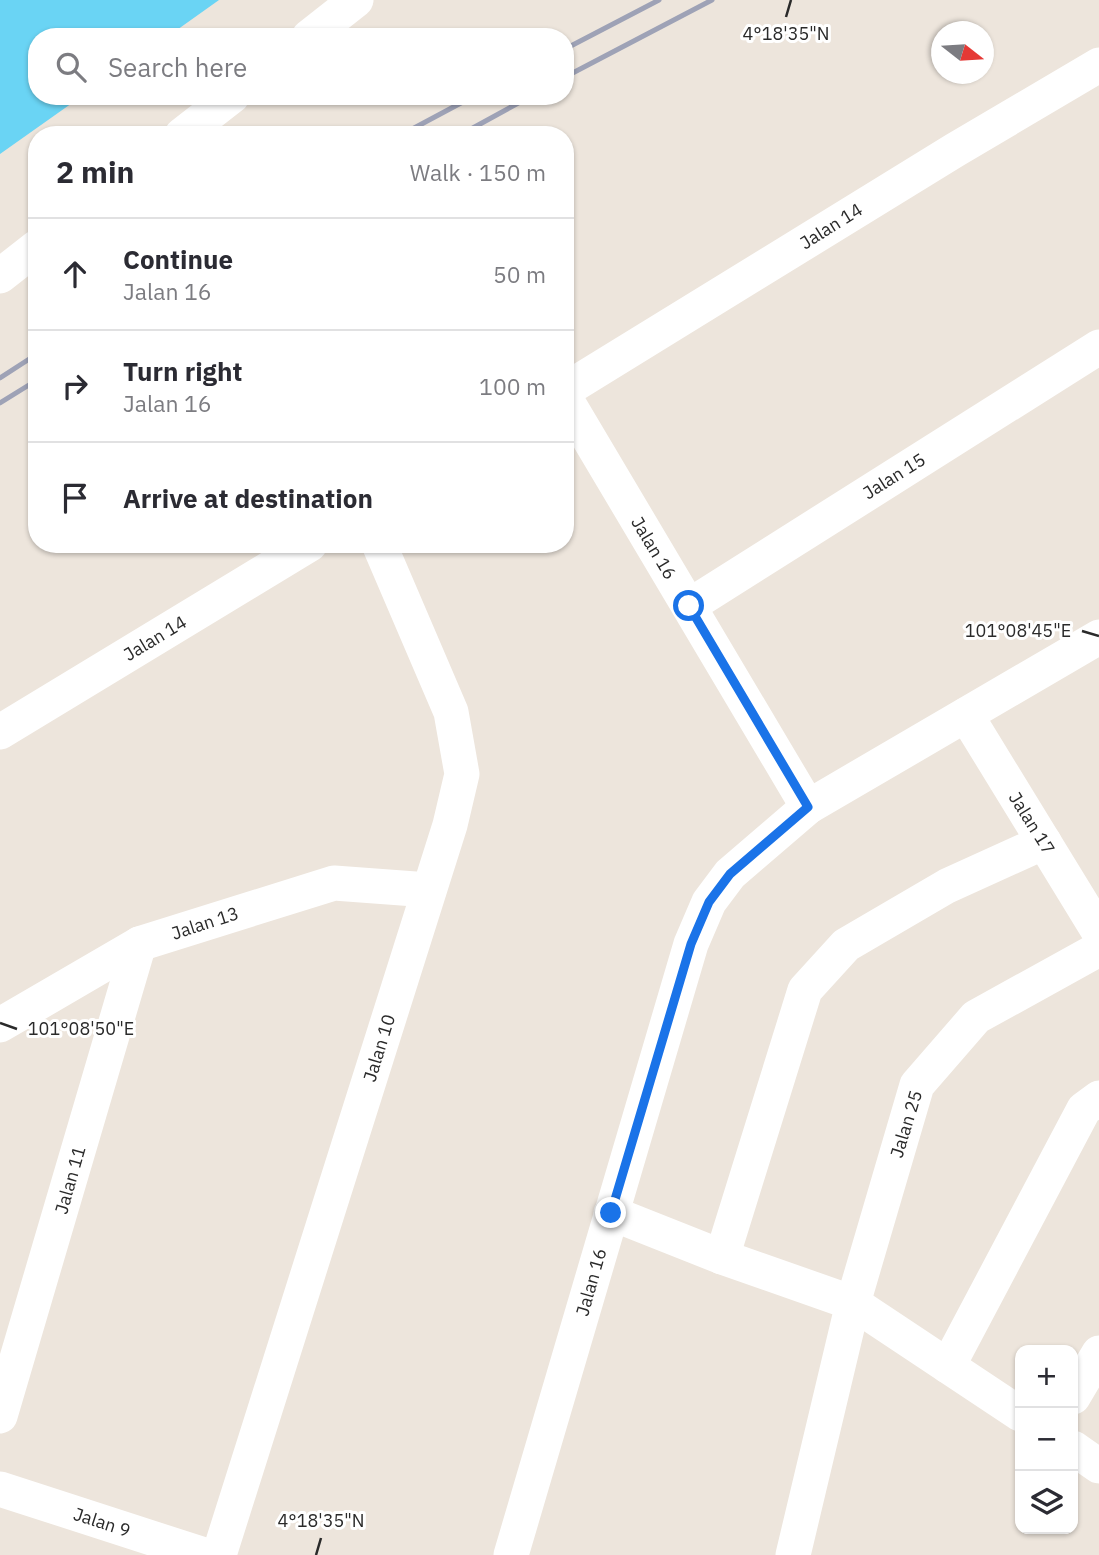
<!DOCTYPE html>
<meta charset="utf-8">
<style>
:root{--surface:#fff;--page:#f7f7f7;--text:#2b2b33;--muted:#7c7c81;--line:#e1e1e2}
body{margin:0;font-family:"IBM Plex Sans",sans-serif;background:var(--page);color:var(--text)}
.controls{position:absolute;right:21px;bottom:21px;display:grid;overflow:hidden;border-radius:14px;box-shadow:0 2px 5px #0004}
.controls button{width:63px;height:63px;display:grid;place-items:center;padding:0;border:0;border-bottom:2px solid var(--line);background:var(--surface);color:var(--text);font:35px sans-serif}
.compass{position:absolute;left:931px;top:21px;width:63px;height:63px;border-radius:50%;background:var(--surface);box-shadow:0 2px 5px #0004;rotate:107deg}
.stop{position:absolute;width:21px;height:21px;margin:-16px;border:5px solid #1a73e8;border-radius:50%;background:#fff}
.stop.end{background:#1a73e8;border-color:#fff;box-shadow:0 2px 7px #0008}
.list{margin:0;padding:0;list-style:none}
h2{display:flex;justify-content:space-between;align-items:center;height:91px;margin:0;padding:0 28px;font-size:30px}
h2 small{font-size:23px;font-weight:400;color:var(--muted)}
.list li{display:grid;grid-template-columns:46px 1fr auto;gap:21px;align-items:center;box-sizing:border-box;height:112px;padding:0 28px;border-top:2px solid var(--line)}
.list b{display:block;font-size:26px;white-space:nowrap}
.list p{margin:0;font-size:23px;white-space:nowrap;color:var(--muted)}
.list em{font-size:23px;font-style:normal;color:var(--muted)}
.icon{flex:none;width:38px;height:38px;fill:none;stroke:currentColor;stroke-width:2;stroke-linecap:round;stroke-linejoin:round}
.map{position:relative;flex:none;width:1099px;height:1555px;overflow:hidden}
.search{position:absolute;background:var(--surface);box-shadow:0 2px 5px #0004;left:28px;top:28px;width:546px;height:77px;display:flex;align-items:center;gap:18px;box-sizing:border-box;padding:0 24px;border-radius:28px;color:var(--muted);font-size:26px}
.panel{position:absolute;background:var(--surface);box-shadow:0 2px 5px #0004;left:28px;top:126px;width:546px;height:427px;border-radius:28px}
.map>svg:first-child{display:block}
.water{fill:#6ad4f4}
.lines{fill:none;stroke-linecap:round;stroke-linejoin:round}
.minor{stroke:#fff;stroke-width:35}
.rail{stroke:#9ea2b6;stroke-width:5}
.route{stroke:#1a73e8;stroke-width:9}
.ticks{fill:none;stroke:#2a2a2a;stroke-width:2.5}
.labels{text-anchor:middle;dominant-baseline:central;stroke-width:6;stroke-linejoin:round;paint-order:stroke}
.street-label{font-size:18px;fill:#2a2a2a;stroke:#fff}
.ticks-label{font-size:18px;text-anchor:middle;fill:#2a2a2a;stroke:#fff;stroke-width:6;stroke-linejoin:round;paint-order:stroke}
</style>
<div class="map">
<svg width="1099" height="1555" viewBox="0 0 1099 1555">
<rect width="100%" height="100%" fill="#ede5dc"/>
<polygon class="water" points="0,0 219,0 167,37 37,37 37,96 82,96 0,154"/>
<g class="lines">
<g class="minor">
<polyline points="309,37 356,0"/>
<polyline points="182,135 232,96"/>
<polyline points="0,276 37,247"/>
<polyline points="565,390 955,150 1099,65"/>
<polyline points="565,398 808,807"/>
<polyline points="689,606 1099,347"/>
<polyline points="966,715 1099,932"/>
<polyline points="0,732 310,544"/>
<polyline points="0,1025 139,944 334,883 429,890"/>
<polyline points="611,1213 722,1257 853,1303 1020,1414"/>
<polyline points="722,1257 805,990 846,945 947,886 1044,842"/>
<polyline points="948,1366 1084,1109 1099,1098"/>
<polyline points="1073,1397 1099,1353"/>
<polyline points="0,1416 139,944"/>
<polyline points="1073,1448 1099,1466"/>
<polyline points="0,1489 204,1555"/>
<polyline points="219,1555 450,825 462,774 451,712 379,544"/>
<polyline points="511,1555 691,944 709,902 730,874 808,807 1099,637"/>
<polyline points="793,1555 853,1303 917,1085 976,1017 1099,949"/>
</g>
<g class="rail">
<polyline points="565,49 659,0"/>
<polyline points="565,77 712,0"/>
<polyline points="401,135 474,96"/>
<polyline points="460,135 531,96"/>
<polyline points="0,378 37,354"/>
<polyline points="0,403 37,380"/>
</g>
</g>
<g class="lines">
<polyline class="route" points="611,1213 691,944 709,902 730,874 808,807 689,606"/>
</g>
<path class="ticks" d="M786,17L791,0M1082,631L1099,636M0,1023L17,1029M316,1555L321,1538"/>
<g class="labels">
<g class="street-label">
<text transform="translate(831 226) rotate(-32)">Jalan 14</text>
<text transform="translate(894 476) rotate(-32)">Jalan 15</text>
<text transform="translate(654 548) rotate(59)">Jalan 16</text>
<text transform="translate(155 638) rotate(-31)">Jalan 14</text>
<text transform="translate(1032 823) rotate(58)">Jalan 17</text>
<text transform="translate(205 923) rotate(-18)">Jalan 13</text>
<text transform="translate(379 1048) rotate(-73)">Jalan 10</text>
<text transform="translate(906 1124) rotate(-73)">Jalan 25</text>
<text transform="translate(70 1180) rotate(-74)">Jalan 11</text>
<text transform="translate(591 1282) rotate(-74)">Jalan 16</text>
<text transform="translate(102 1522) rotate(18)">Jalan 9</text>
</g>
</g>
<g class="ticks-label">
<text x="786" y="40">4°18'35"N</text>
<text x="1018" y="637">101°08'45"E</text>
<text x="81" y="1035">101°08'50"E</text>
<text x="321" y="1527">4°18'35"N</text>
</g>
</svg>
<div class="controls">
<button>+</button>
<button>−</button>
<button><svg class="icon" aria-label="layers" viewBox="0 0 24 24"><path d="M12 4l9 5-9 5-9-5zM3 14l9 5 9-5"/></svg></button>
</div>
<svg class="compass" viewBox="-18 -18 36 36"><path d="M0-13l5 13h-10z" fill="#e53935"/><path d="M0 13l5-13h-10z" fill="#7c7c81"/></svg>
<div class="stop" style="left:689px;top:606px"></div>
<div class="stop end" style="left:611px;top:1213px"></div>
<div class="search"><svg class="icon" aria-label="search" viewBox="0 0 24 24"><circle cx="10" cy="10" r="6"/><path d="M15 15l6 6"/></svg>Search here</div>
<section class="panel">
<h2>2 min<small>Walk · 150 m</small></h2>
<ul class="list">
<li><svg class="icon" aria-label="ahead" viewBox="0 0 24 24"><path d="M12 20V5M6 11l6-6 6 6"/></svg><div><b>Continue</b><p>Jalan 16</p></div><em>50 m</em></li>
<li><svg class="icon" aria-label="right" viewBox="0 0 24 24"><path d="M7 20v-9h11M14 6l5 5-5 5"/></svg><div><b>Turn right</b><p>Jalan 16</p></div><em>100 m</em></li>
<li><svg class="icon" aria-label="arrive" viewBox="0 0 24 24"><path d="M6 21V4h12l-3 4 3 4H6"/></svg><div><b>Arrive at destination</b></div></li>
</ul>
</section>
</div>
